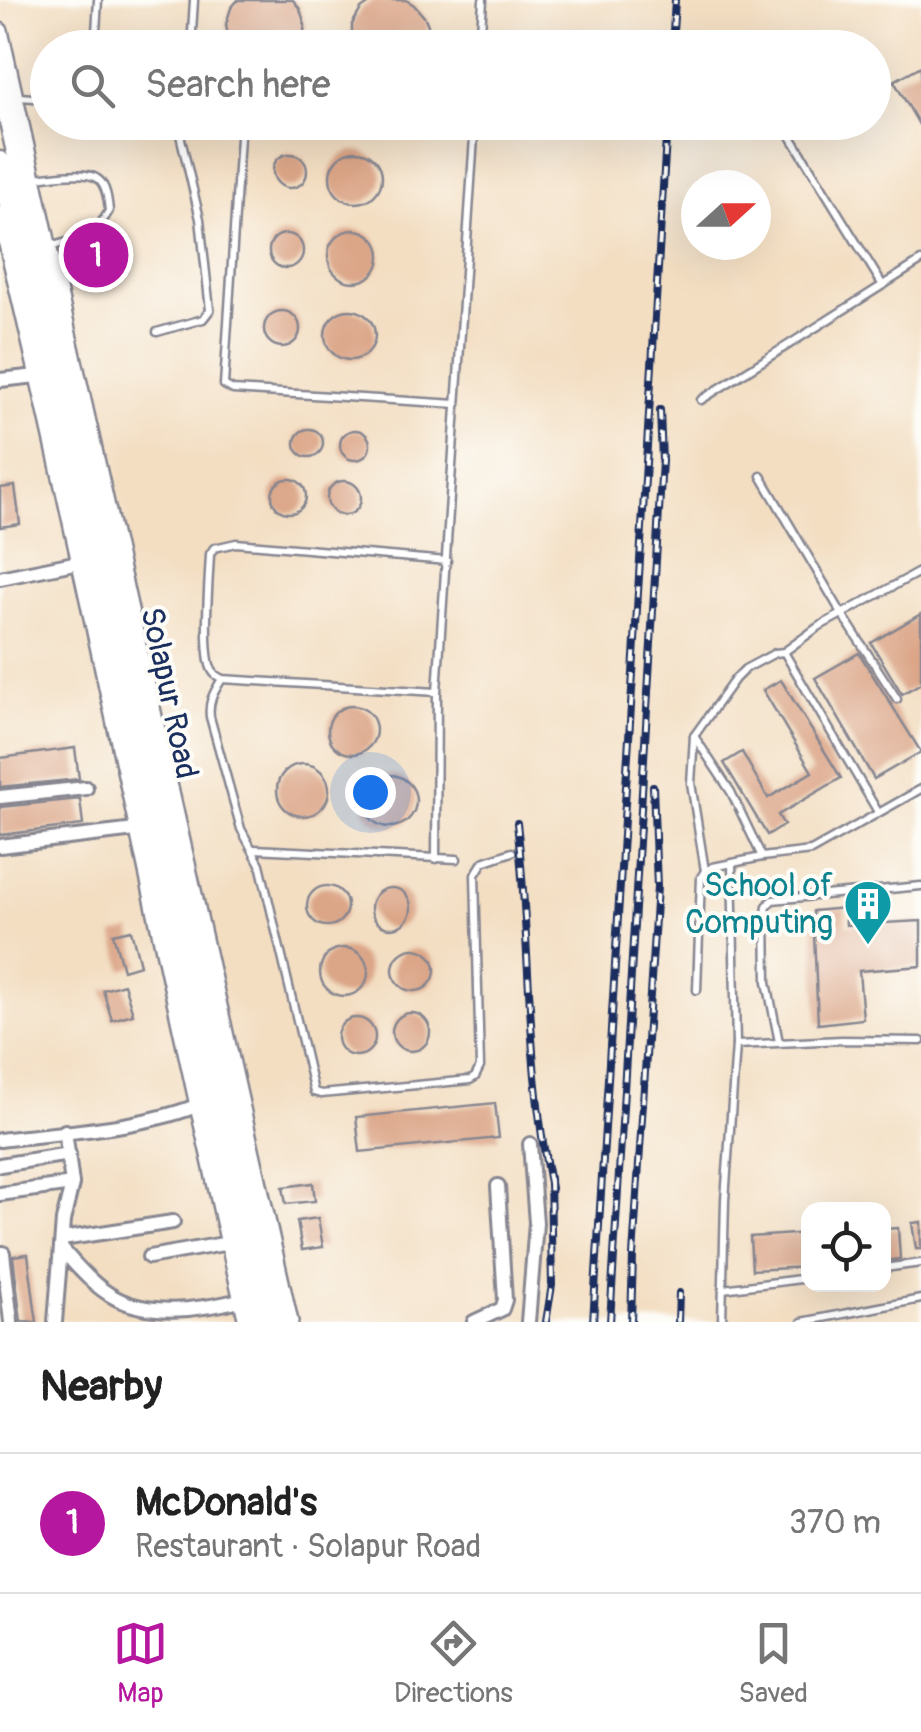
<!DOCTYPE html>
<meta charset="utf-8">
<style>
:root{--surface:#fff;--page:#f2f2f2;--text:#222;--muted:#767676;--line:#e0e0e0;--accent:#b5179e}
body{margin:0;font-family:Pangolin,sans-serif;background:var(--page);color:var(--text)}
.controls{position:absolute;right:30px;bottom:30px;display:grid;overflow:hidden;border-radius:20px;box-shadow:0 10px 40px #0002}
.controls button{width:90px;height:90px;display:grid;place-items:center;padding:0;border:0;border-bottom:2px solid var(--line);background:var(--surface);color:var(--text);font:50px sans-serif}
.compass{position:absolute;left:681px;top:170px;width:90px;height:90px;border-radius:50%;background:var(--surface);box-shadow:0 10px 40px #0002;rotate:69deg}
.you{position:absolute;left:370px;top:792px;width:35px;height:35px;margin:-25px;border:8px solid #fff;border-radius:50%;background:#1a73e8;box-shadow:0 0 0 15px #1a73e833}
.badge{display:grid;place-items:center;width:65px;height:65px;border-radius:50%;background:var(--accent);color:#fff;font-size:32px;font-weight:700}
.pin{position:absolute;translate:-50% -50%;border:5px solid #fff;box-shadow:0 2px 10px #0006}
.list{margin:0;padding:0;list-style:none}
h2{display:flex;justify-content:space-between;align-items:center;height:130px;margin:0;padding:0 40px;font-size:42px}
h2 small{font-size:32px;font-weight:400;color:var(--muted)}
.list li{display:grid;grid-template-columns:65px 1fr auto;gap:30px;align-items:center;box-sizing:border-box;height:140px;padding:0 40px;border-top:2px solid var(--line)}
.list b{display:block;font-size:38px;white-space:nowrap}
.list p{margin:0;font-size:32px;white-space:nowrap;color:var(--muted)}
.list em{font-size:32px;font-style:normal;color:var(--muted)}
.icon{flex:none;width:55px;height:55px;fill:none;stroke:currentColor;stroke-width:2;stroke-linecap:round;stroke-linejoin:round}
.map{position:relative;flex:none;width:921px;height:1322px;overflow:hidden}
.search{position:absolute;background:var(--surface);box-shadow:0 10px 40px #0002;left:30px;right:30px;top:30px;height:110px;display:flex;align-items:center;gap:25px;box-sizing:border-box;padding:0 35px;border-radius:55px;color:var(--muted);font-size:38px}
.sheet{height:270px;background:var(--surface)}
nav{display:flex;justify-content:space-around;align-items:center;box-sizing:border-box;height:140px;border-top:2px solid var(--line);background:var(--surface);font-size:28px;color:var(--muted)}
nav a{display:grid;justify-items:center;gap:5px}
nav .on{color:var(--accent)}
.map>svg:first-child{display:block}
.building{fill:#dba587}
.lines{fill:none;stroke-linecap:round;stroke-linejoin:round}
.service-casing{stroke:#878690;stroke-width:11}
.minor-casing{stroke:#878690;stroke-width:18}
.tertiary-casing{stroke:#878690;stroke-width:20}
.trunk-casing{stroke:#878690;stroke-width:25}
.service{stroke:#fff;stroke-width:6}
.minor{stroke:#fff;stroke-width:12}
.tertiary{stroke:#fff;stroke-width:15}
.trunk{stroke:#fff;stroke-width:20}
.rail-casing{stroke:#1b2f5e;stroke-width:8}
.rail{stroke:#fdfcf7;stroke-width:4;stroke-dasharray:11;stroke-linecap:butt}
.labels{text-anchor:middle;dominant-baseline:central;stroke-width:8;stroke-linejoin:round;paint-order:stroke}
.street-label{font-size:32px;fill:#1b2f5e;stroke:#fdfcf7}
.culture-label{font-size:32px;fill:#0d838f;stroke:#fdfcf7;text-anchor:end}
</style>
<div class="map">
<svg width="921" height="1322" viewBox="0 0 921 1322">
<rect width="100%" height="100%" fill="#fdfcf7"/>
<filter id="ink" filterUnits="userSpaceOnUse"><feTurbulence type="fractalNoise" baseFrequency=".01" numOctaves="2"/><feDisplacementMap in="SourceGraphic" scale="20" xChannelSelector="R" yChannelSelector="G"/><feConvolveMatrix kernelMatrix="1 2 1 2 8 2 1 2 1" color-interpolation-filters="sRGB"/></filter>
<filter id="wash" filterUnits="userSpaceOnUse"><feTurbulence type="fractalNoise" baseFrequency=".0048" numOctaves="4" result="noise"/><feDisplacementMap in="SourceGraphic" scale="40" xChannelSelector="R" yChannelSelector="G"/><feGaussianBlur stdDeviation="2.25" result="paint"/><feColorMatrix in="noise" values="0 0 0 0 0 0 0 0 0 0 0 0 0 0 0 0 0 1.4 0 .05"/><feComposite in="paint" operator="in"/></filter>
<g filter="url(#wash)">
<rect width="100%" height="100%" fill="#f3dec2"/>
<g id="blocks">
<g class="building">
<polygon points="238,0 293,0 300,9 305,25 301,48 230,48 226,24 231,8"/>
<polygon points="374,0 406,0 414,5 425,18 428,25 428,48 352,48 352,24 361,9"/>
<polygon points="921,66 921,128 894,81"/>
<circle cx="356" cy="177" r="26"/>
<circle cx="290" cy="171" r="17"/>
<circle cx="354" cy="256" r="26"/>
<circle cx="286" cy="251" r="17"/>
<circle cx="350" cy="335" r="25"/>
<circle cx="282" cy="329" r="18"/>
<circle cx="309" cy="443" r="14"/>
<circle cx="355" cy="445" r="15"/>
<circle cx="289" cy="496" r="17"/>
<circle cx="344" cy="498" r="17"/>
<polygon points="15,486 20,524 0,527 0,488"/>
<polygon points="921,614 921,683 902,694 871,643"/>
<polygon points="859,653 921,752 874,779 815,678"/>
<polygon points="781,680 841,778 778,815 784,825 767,835 724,763 742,752 768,798 812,772 763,690"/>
<circle cx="352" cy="730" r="24"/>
<polygon points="75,748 79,779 0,787 0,758"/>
<circle cx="303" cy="790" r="26"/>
<circle cx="390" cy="801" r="26"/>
<polygon points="80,799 83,825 0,835 0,807"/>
<circle cx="327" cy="906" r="20"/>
<circle cx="391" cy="908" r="20"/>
<polygon points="845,908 846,925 921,921 921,966 859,971 863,1019 818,1024 813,911"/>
<polygon points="131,930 140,965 123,970 113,934"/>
<circle cx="344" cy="972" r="24"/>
<circle cx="414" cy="970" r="21"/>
<polygon points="124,984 133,1014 112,1020 103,990"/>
<circle cx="411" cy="1032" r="19"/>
<circle cx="356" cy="1037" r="19"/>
<polygon points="495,1103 499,1138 360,1152 356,1117"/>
<polygon points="313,1183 315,1201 286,1204 283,1187"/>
<polygon points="318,1218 323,1247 302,1250 297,1221"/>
<polygon points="921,1222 921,1249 916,1249 912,1223"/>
<polygon points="898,1228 900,1259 884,1261 884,1229"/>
<polygon points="808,1233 808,1267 752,1270 750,1237"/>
<polygon points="28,1254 35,1309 37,1322 21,1322 13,1256"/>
</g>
</g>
</g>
<g filter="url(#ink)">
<use href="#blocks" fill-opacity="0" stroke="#878690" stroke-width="2.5"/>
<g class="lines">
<g class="service-casing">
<g id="service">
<polyline points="95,48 98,0"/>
<polyline points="191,48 194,0"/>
<polyline points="480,48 483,0"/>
<polyline points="19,97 48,99"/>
<polyline points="241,122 224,385 233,390 457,404"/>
<polyline points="464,122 475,123"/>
<polyline points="782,122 882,284"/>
<path d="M34,178C49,177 88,169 99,180C107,187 108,202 109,211C94,238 77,239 49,247"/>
<polyline points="157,332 203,319 210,310 200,219 177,122"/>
<polyline points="701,400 921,261"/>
<polyline points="761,476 842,614 897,699"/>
<polyline points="784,652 878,812"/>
<path d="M222,679C214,692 208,701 210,717L241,829L260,864L314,1092L321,1094L470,1080L475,1077L480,1067L475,875L483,862L512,852"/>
<path d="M437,692L222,679C216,675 214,675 211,668C203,647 209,579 210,554L214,548L236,543L447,561"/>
<polyline points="694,736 731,792 762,857"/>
<polyline points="254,849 457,859"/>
<polyline points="436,859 437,692 475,122"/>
<polyline points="732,864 736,1045"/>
<polyline points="705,871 691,783 694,736 735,679 745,669 775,653 784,652 818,627 921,571"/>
<polyline points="697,990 701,877 705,871 713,867 762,857 811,851 921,789"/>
<polyline points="779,1042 767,982 766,914 767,906 772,900 921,886"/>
<polyline points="884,1268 921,1263"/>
<polyline points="723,1289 808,1278"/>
<polyline points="722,1322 725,1200 736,1045 842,1040 921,1041"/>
<polyline points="802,1322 921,1299"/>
</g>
</g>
<g class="minor-casing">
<g id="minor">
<polyline points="0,380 46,375"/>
<polyline points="0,578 79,562"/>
<polyline points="0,797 86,788"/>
<polyline points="0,846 144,829"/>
<path d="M0,1140C62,1132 147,1128 203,1103"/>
<polyline points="0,1165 69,1154"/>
<polyline points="0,1194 72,1184"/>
<polyline points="62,1239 173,1222"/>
<path d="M61,1248C101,1295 124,1314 188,1309C206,1307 224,1305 242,1299"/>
<polyline points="3,1253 11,1322"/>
<polyline points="149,1257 229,1243"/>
<polyline points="55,1322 63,1221 72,1184 65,1131"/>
<polyline points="474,1322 502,1309 505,1300 498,1186"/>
<polyline points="528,1322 536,1223 530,1144"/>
</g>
</g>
<g class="tertiary-casing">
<g id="tertiary">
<polyline points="0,31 290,1322"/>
<path d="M0,215C89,582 161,954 247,1322"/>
</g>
</g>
<g class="trunk-casing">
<g id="trunk">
<polyline points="0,77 121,610 225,1097 280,1322"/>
<polyline points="0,162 151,827 207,1102 263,1322"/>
</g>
</g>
<use href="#service" class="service"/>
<use href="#minor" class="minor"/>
<use href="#tertiary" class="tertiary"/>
<use href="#trunk" class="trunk"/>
<g class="rail-casing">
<g id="rail">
<polyline points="672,48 675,0"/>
<path d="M517,823C531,944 526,1068 551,1188"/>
<polyline points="546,1322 552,1285 550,1178"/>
<polyline points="593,1322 667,122"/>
<polyline points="610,1322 662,461 660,410"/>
<polyline points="631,1322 633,1256 657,887 653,786"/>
<polyline points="678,1322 679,1293"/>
</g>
</g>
<use href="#rail" class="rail"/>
</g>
</g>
<defs>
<g id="building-pin" transform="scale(2.5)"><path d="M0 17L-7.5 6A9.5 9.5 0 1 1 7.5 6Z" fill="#0f9aa8" stroke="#fdfcf7"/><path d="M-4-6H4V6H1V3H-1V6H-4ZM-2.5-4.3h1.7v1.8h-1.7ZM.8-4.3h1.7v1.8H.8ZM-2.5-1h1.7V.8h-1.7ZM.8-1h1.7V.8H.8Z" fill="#fff"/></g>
</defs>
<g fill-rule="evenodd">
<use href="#building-pin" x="868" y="904"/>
</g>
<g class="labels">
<g class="street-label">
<text transform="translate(169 693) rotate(78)">Solapur Road</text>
</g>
<g class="culture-label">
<text x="833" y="886">School of<tspan x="833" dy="37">Computing</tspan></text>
</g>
</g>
</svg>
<div class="controls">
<button><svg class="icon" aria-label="locate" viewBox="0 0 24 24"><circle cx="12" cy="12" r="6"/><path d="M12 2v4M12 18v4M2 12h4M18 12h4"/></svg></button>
</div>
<svg class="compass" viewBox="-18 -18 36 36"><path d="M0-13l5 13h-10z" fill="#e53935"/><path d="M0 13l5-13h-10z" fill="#767676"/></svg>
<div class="you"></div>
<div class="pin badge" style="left:96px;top:255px">1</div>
<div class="search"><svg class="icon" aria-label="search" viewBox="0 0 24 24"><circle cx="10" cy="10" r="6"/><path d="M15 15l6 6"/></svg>Search here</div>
</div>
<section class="sheet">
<h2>Nearby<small></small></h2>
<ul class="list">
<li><span class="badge">1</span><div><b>McDonald's</b><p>Restaurant · Solapur Road</p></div><em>370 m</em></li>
</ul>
</section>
<nav>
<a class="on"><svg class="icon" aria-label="map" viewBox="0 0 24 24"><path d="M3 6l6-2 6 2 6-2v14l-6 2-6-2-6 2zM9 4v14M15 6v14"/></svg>Map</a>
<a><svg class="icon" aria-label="directions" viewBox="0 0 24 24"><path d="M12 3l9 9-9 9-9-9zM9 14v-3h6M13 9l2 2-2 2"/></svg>Directions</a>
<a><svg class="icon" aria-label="saved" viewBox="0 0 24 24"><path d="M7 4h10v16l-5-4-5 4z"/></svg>Saved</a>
</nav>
